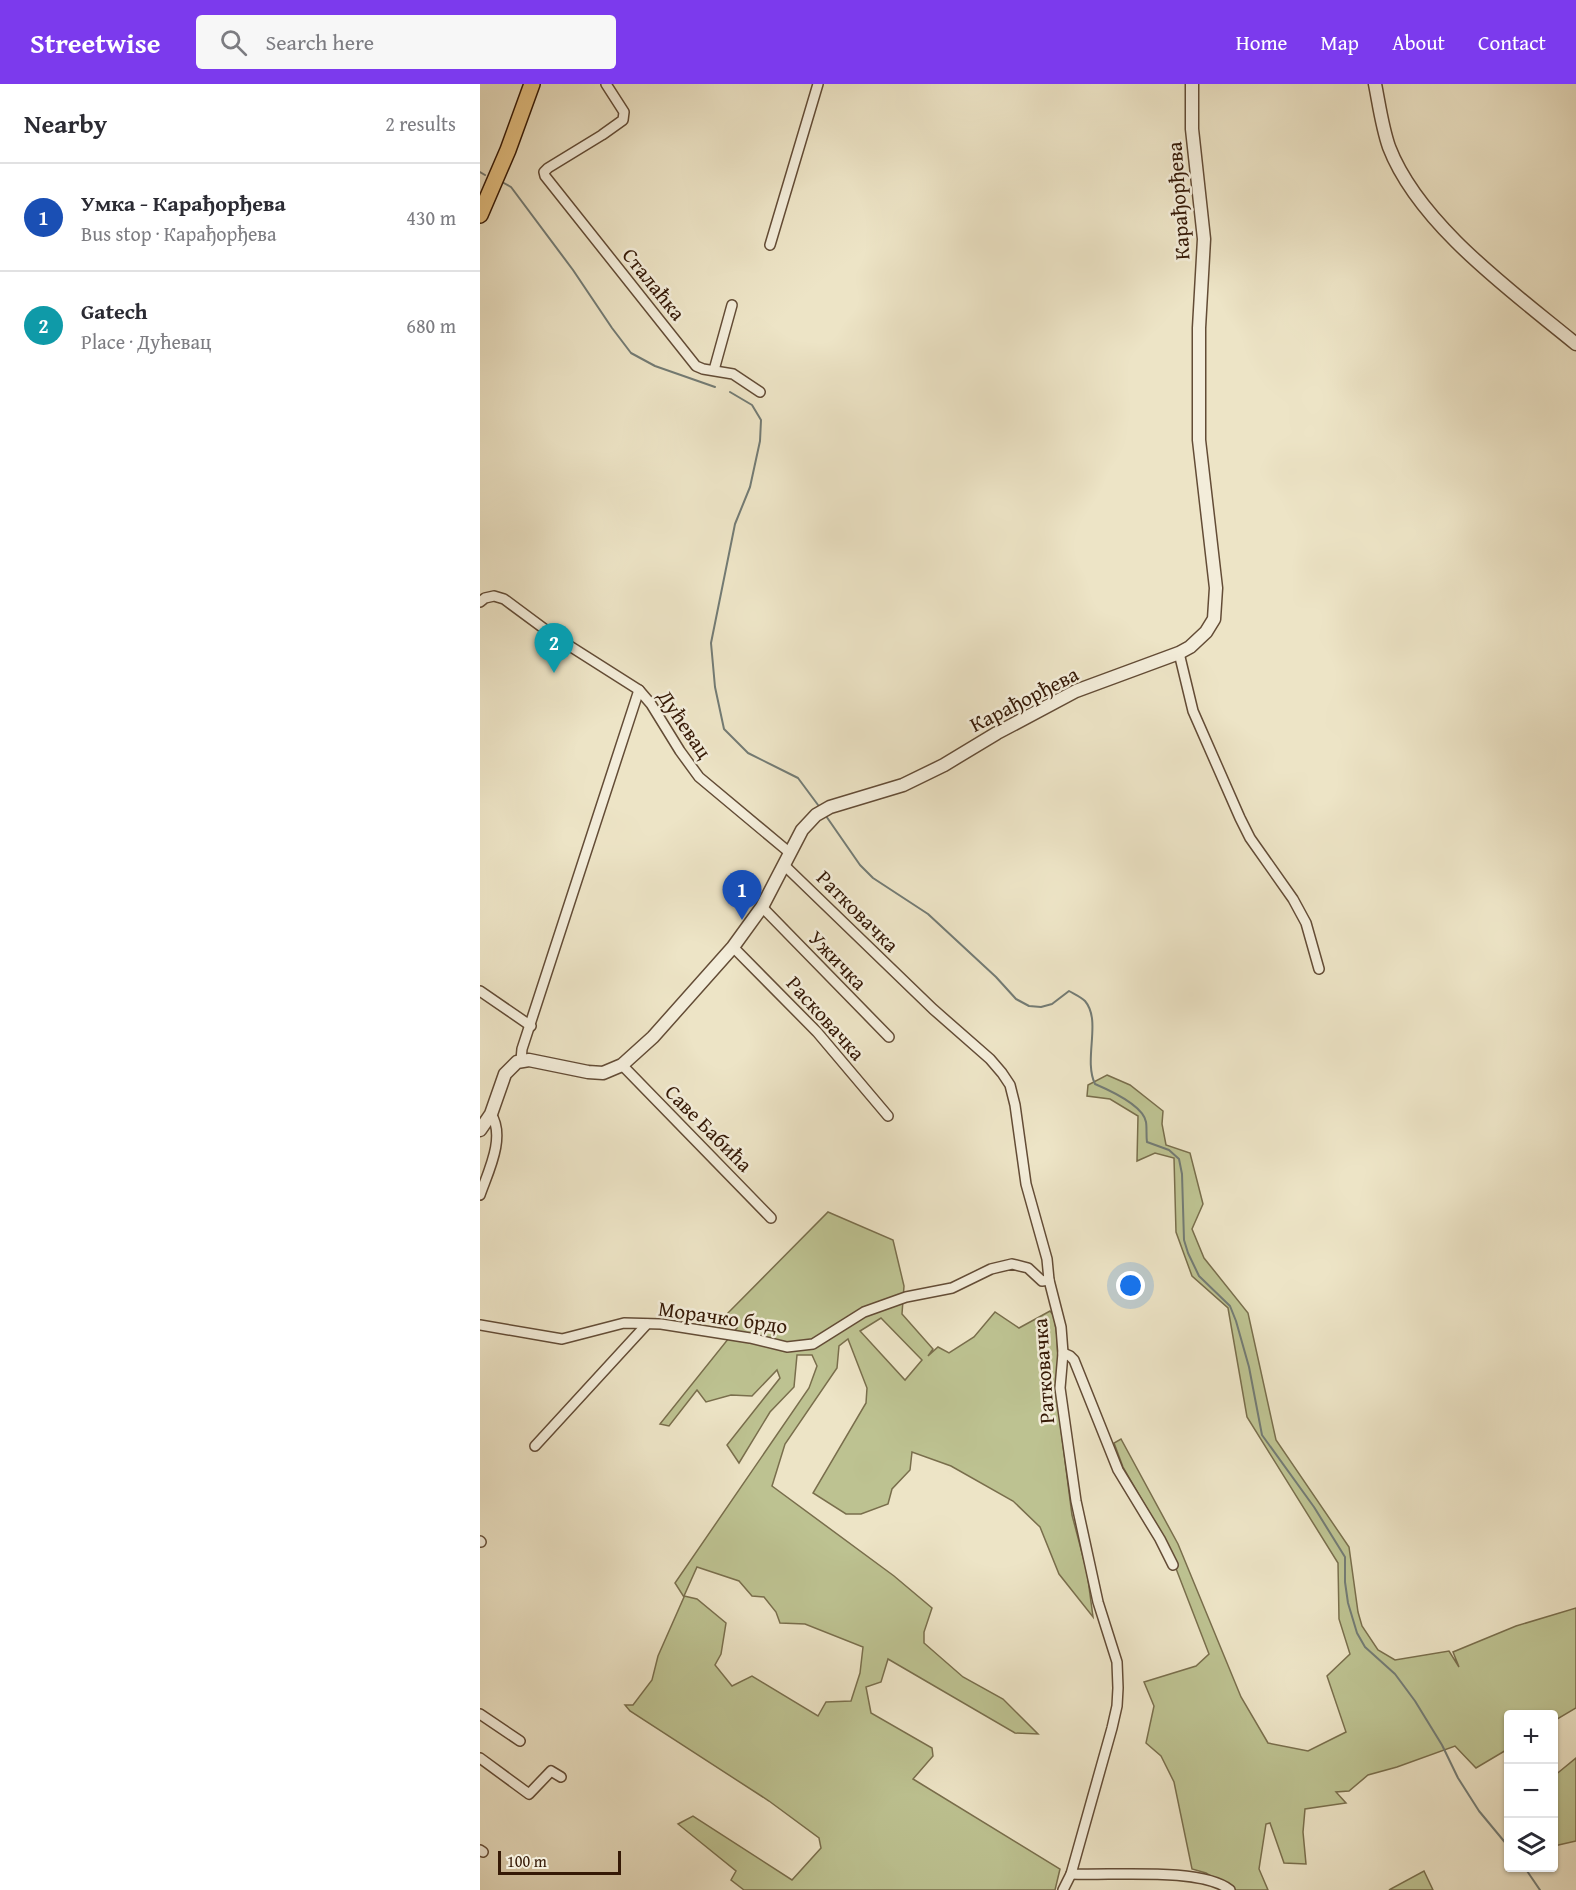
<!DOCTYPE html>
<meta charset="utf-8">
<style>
:root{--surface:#fff;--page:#f7f7f7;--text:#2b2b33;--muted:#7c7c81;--line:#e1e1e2;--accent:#7c3aed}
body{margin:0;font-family:"Gentium Book Plus",serif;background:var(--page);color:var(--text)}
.controls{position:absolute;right:18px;bottom:18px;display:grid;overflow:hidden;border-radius:6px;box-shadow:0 2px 4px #0004}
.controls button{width:54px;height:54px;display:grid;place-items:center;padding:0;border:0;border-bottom:2px solid var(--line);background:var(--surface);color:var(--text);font:30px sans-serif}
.scale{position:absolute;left:18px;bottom:15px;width:123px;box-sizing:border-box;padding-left:6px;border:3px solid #351906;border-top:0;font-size:16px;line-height:21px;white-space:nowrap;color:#351906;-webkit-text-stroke:4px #f3edda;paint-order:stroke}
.you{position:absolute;left:651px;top:1202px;width:21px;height:21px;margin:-15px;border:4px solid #fff;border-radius:50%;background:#1a73e8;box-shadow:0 0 0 9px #1a73e833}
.badge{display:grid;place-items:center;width:39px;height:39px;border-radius:50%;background:var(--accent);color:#fff;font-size:20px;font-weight:700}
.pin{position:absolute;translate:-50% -50px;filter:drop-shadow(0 2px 3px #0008)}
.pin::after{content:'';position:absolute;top:32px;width:21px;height:18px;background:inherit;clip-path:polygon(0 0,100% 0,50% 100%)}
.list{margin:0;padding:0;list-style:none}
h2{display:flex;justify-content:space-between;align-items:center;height:78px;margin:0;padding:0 24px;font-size:26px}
h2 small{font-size:20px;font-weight:400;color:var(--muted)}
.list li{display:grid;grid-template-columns:39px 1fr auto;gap:18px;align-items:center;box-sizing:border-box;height:108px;padding:0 24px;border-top:2px solid var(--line)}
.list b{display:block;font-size:22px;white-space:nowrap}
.list p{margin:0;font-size:20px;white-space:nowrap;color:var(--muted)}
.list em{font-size:20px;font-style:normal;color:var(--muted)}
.icon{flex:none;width:33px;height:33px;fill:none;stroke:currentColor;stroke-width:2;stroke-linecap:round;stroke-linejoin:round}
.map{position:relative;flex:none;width:1096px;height:1806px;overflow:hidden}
header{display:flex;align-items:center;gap:36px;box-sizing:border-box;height:84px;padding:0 30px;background:var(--accent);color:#fff}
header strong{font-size:28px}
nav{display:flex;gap:33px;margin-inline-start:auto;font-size:21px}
.search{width:420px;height:54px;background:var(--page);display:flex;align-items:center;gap:15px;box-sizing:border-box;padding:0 21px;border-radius:6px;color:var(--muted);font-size:22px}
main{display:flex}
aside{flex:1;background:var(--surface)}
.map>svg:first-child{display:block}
.green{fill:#bdc291;stroke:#796e4c;stroke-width:1.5;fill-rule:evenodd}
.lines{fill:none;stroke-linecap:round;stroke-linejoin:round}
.stream{stroke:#737b74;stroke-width:2}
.minor-casing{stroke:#634c36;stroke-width:12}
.tertiary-casing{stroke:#634c36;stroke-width:15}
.primary-casing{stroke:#351906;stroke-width:18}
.minor{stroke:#f3edda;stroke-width:9}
.tertiary{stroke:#f3edda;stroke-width:12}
.primary{stroke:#e6c283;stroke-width:15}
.labels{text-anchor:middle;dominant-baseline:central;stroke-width:5;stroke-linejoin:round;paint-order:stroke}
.street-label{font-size:21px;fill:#351906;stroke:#f3edda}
</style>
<header>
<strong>Streetwise</strong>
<div class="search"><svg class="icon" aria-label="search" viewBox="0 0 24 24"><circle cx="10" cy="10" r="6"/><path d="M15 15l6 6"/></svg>Search here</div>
<nav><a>Home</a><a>Map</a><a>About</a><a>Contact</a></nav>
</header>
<main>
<aside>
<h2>Nearby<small>2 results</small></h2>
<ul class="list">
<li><span class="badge" style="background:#1a4fb4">1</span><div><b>Умка - Карађорђева</b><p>Bus stop · Карађорђева</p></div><em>430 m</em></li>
<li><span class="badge" style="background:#0f9aa8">2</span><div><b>Gatech</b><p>Place · Дућевац</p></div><em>680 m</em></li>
</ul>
</aside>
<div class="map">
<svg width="1096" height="1806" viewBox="0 0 1096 1806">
<rect width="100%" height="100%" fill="#ede4c6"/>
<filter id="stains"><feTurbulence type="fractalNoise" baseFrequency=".00333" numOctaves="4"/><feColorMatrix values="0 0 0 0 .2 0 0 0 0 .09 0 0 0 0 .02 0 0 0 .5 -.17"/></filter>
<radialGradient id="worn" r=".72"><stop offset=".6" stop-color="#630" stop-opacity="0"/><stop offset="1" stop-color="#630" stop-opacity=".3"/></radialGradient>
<g class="green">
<polygon points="627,991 650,1001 683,1027 682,1040 686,1061 710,1069 723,1120 712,1145 724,1174 768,1229 796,1356 869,1463 878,1528 882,1542 898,1566 915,1576 969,1567 979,1583 973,1568 1036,1542 1096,1524 1096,1624 1074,1637 1074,1630 1028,1630 1028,1665 996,1684 975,1662 917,1683 888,1691 869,1707 856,1708 866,1719 825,1725 823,1748 826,1780 804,1779 790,1739 786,1740 779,1785 788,1806 753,1806 726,1789 712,1785 694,1698 681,1672 666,1659 674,1622 664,1598 716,1582 729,1570 685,1456 643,1383 634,1359 641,1355 698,1460 761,1613 788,1659 828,1667 866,1648 847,1592 870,1570 859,1535 858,1479 767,1333 748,1224 712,1192 696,1148 694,1074 675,1069 657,1077 658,1032 630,1015 607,1012 608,1001"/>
<path d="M348,1128L413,1156L424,1202L422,1230L453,1265L448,1272L458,1263L469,1269L494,1253L515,1228L539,1244L570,1227L574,1232L577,1252L580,1338L592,1431L607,1488L613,1533L579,1490L560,1443L533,1417L471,1382L432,1368L430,1386L412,1405L408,1420L381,1430H366L333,1409L386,1319L387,1304L368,1255L359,1262L357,1284L305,1360L292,1402L414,1492L452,1524L444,1548V1559L483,1593L523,1615L558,1650L535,1649L408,1575L401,1598L386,1603L391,1629L452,1664L453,1672L433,1695L580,1785L575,1806H264L251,1796L256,1787L198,1740L213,1732L312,1796L341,1764L339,1754L289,1717L150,1627L145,1621H153L172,1596L178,1572L204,1513L195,1499L329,1304L337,1282L332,1271H317L314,1303L290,1328L259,1379L247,1361L300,1294L297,1286L272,1312L251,1311L226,1318L217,1306L189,1342L180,1340L257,1244L238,1239ZM401,1234L442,1276L425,1296L380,1247ZM217,1483L259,1497L272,1512L284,1513L296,1528L300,1539L325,1540L383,1563L380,1589L371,1617L346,1618L338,1632L272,1592L252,1602L235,1581L241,1570L246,1539L217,1515L204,1512Z"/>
<polygon points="1096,1674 1096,1757 1074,1762 1074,1692"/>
<polygon points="944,1787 953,1806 909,1806"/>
</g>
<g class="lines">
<g class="stream">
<polyline points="0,88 5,91"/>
<polyline points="22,98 31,103 93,186 132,244 151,269 175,282 235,303"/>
<polyline points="250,308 272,321 281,336 280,357 270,403 255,440 231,559 235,603 244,645 268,669 318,694 341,725"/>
<path d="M346,732L380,781L393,794L448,830L516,893L536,915L549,922L561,923L572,920L589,907C594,910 601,913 605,917C622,937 603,975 615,1000C629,1006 663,1021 666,1038C667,1044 666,1051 667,1058L689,1066L699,1075L702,1090L704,1156L708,1169L719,1192L750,1222L756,1237L769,1283L782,1351L834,1423L865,1473V1498L868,1519L877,1549L885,1563L915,1590L935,1617L962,1661L978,1694L999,1727L1028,1762"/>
<polyline points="1045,1784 1060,1806"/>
</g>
<g class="minor-casing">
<g id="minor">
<polyline points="126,0 144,28 143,36 122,51 68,84 64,88 65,92 216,282 223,285 253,290 280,308"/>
<polyline points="290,161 338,0"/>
<polyline points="234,286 252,221"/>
<polyline points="0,518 5,514 14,512 24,515 74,552 159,606 171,620 200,667 219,693 310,769"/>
<polyline points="699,569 713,627 760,734 770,754 813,815 826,839 839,885"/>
<polyline points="304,781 453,925 510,975 522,989 530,1001 535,1021 546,1100 567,1175 569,1196 581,1243 583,1269 580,1304 596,1417 618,1518 637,1578 638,1604 637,1622 632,1644 591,1790 583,1806"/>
<polyline points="282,823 409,953"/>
<polyline points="253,863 337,948 408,1032"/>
<polyline points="0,907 51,942"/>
<polyline points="41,976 42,965 159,606"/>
<polyline points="142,981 291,1134"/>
<path d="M0,1111C8,1088 26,1053 11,1030"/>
<polyline points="0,1241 82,1255 144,1239 181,1240 270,1254 307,1263 333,1260 384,1228 426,1213 472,1204 511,1185 532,1180 548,1184 562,1197 569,1196"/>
<polyline points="583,1269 590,1272 594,1276 638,1386 680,1455 693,1481"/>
<polyline points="55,1362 167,1240"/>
<polyline points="0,1457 1,1458"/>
<polyline points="0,1630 40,1657"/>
<polyline points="0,1674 49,1710 71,1687 81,1693"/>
<polyline points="0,1766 3,1768"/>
<path d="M591,1790C631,1792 721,1783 750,1806"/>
</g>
</g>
<g class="tertiary-casing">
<g id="tertiary">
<path d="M895,0C899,20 902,43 909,63C939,141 1033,208 1096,260"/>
<polyline points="0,1046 11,1030 25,990 37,978 49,976 108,988 123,989 142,981 173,953 253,863 282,823 322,746 336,731 350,723 423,701 464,681 517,649 596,607 699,569 710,563 726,548 734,535 736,504 719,356 719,244 724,155 712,45 712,0"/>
</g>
</g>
<g class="primary-casing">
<polyline id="primary" points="0,131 28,66 52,0"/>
</g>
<use href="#minor" class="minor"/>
<use href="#tertiary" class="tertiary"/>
<use href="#primary" class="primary"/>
</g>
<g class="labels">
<g class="street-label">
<text transform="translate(698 117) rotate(-94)">Карађорђева</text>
<text transform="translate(174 200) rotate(51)">Сталаћка</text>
<text transform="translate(544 615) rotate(-27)">Карађорђева</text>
<text transform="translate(205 640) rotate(56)">Дућевац</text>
<text transform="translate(378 827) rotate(45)">Ратковачка</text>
<text transform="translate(358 876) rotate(46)">Ужичка</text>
<text transform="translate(346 934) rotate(48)">Расковачка</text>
<text transform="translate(229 1044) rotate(45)">Саве Бабића</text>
<text transform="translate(243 1233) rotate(8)">Морачко брдо</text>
<text transform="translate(563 1287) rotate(-94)">Ратковачка</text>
</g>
</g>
<rect width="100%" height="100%" filter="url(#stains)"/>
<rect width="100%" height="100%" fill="url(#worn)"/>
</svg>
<div class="controls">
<button>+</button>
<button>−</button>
<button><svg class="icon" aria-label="layers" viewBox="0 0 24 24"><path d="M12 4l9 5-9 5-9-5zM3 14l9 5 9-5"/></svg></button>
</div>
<div class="scale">100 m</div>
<div class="you"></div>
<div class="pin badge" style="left:262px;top:836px;background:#1a4fb4">1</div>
<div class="pin badge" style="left:74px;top:589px;background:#0f9aa8">2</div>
</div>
</main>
